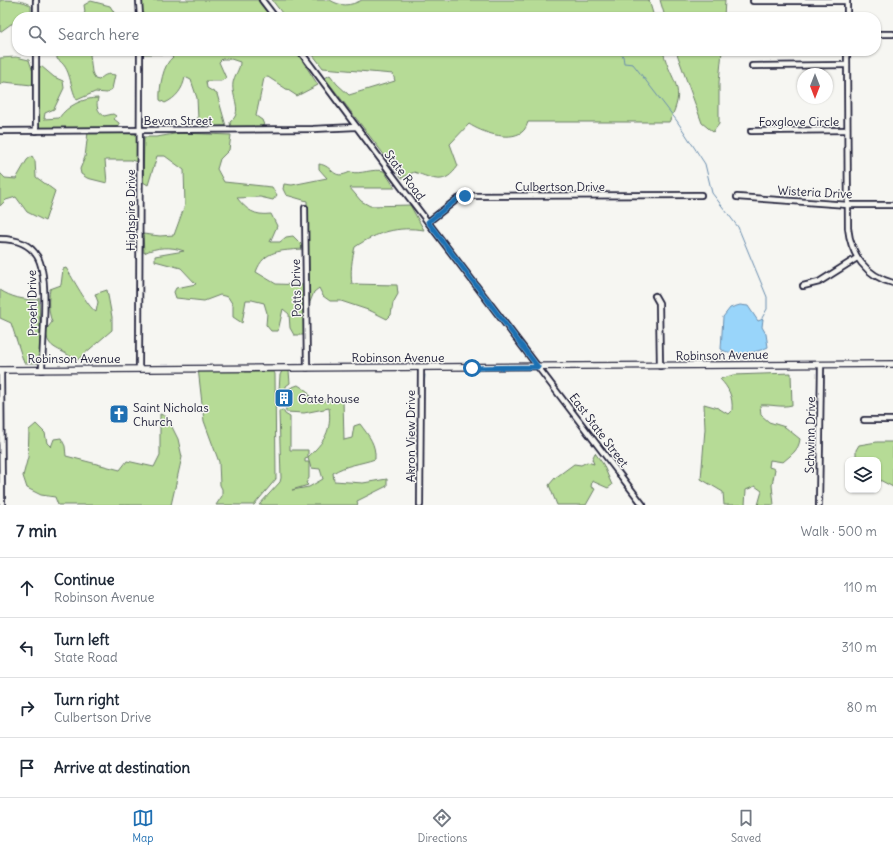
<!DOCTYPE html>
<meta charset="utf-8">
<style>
:root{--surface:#fff;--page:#f6f6f7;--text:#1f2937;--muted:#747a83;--line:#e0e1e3;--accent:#1f6fb2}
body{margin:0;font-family:Delius,sans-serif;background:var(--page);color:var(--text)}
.controls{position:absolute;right:12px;bottom:12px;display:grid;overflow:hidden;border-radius:8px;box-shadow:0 1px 3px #0004}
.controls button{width:36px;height:36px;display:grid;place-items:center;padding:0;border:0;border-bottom:1px solid var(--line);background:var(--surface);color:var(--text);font:20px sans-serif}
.compass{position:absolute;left:797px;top:68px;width:36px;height:36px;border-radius:50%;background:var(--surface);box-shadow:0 1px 3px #0004;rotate:180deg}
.stop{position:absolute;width:12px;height:12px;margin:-9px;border:3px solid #1f6fb2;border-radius:50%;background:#fff}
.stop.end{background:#1f6fb2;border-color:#fff;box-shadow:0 1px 4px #0008}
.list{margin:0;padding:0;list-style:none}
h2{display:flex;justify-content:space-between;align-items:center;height:52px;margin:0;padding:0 16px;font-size:17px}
h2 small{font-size:13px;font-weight:400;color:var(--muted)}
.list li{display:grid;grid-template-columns:26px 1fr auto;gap:12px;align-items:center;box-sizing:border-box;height:60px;padding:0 16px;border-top:1px solid var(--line)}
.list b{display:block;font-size:15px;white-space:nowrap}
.list p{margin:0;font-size:13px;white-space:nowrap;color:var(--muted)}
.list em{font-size:13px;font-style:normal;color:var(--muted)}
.icon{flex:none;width:22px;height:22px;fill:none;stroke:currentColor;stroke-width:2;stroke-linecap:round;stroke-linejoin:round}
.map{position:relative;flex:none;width:893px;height:505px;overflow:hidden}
.search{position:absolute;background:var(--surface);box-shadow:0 1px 3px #0004;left:12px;right:12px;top:12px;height:44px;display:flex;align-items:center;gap:10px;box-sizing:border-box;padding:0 14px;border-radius:16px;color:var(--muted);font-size:15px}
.sheet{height:292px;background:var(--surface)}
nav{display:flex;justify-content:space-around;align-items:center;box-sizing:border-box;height:56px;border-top:1px solid var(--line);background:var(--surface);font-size:11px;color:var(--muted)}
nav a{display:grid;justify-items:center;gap:2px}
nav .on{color:var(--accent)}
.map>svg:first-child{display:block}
.green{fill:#b6db96;stroke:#6c7e68;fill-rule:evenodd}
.water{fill:#99d5fa;stroke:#698dae}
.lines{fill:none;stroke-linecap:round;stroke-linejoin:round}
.stream{stroke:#698dae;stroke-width:1}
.minor-casing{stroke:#22223b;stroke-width:8}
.major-casing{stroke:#22223b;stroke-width:8}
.minor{stroke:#f6f6f2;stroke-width:4.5}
.major{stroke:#f6f6f2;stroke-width:5.5}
.route{stroke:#1f6fb2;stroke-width:5}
.labels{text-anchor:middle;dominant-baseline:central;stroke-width:3;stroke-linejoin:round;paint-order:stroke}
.street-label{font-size:12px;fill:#22223b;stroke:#f6f6f2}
.poi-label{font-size:12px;fill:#22223b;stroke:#f6f6f2;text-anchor:start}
</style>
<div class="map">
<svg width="893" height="505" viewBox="0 0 893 505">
<rect width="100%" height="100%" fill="#f6f6f2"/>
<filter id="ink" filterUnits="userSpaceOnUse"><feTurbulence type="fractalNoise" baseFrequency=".025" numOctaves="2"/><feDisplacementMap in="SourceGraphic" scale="8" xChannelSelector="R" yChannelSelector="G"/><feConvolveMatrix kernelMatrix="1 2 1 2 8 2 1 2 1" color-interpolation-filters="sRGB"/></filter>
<g filter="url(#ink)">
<g class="green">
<path d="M0,0C10,0 24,0 31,6V17H17V24H11L0,32Z"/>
<polygon points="142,0 258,0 271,17 142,17"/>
<path d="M272,0H330C341,7 350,6 362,0H649L654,17H285Z"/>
<polygon points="660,0 725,0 724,17 665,17"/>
<polygon points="91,1 110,6 117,17 82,17 85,12 84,5"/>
<path d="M57,51H94L90,55L92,72L95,79L99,80C104,75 107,73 115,75L112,89L107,93L95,92L77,100C69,86 72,68 57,59Z"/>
<path d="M142,51H296L318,85L297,96L268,77L264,78L256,116L262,120L264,125L260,127L231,128L230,122C244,112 231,97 233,83C234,75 240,70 240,62L231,59H222L219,62L226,78L221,81H206L207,88L217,94L226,126L201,127L198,119L197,98L191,80L185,77C183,89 176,98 165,103L160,100C159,88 163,64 173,57L169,54H143Z"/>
<path d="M310,51H663C671,84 688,86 669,122H528C527,125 525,130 522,132C508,142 481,132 469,124L450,144L458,166C444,186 435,179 414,172L402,178L325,78L330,75L337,84L349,95L395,81L393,74L323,68Z"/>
<polygon points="676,51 722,51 719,82 719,124 713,132 702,123"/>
<polygon points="16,57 29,60 34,75 32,85 4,82 0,85 0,58"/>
<path d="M41,66L54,77L63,81L64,88L54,109L45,113L44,119L59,118C67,106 83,98 98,98C96,106 97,111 104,116L113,114L116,116L114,119L119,123V128L39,130L37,72Z"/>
<polygon points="88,132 137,134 139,136 137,162 131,160 105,160 107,183 87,178 81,174 80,169 85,157"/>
<path d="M181,133L231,135L229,150L220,159L217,169L224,182L272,187L277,195L273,200L260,197L237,198C247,210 254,216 271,214L277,226L270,242H280L286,237L293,236L301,244L302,249C282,251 264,249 256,272L276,284L304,285V335H294L290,328L289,314L283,309L278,331H271L266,325L267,313L264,303L252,300H246L242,323L233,317V305L228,297L220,295L204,301L176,298L174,292L176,288L196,284L181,268L155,261V256L184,251C171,246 156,247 144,253L143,234L160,236L174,235L185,205L184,170L165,156H157L148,185L143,182L144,137H156Z"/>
<polygon points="32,156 35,161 36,177 55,191 45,221 27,212 16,197 6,200 0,206 0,173 5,178 16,179 27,160"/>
<path d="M319,164C334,166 332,181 350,172C361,175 372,168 384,171L395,188H350L361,201L370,206L410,205L424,230C398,226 377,232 355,247C352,258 350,273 352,284L397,285L398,294L393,303L391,315L387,319L371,311L341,301H330L323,296L319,288L314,292L308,307L307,201L286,195L283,189L284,184L292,185L327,178L319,169Z"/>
<path d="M66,268C73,278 87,306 96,312L98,302L95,294L107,290L112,317V330L76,361C63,348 46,351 46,330L52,322C48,311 48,301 50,289L61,285L63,269Z"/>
<path d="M0,290C11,297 23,300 37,300L39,297L41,363H24L11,323L0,318Z"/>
<polygon points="198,368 245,368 245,372 274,372 275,374 276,479 254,505 216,505 222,496 222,489 220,485 219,462 204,421"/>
<polygon points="282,371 289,371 290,383 286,386 286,390 279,390 280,375"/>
<path d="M791,373L792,405C781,408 771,404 760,405L761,415L769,422L785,427L800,439C799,450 791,455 783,462L770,460L769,467L775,469L772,485L774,505H758L762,491L755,486L746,490L745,505H724L723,492L701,479L705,429L704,404L718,408L728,414L732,410C733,397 729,388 720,379L733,375Z"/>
<path d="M298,385L307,391L313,402L343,400L344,440L352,438L354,426L360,424C369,436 376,444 375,459C361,464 345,465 333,473L334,481L363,483L387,479V486L357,501L358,505H259L280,482L281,478L279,411L283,410L285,414L290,417V450H308V457C324,442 332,431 329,408L304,413L286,412L285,399L287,389ZM308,458L311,468L320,469L323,479L309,487L292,490L308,485L306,483L309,478V462H305V459Z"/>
<polygon points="160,414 167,417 178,439 182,457 171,505 58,505 55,497 41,495 27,488 23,476 28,457 29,430 36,424 45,433 47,443 51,447 54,439 61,438 65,446 66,456 120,470 127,461 154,467 160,455"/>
<polygon points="877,442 893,442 893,487 878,479 878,460 856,460 856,450 859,445"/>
<polygon points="595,453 603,464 612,485 608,488 592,481 591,487 595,489 586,505 557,505 549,485 555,478 574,464 581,465 587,462 594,464 592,459"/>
</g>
<path class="water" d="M740,305L748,306L758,321L763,319L762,327L766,334L768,347C757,353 732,357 721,349L723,317L730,308Z"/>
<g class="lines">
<g class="stream">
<polyline points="618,51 623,56 624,63 633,64 677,121 705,164 712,193 738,227 767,297 767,309 762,318"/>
<polyline points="720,356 723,351"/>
<polyline points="423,396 425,375"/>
<polyline points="423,440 423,403"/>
<polyline points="423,480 423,444"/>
<polyline points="423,484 423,493"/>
<polyline points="423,505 423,498"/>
</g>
<g class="minor-casing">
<g id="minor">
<polyline points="139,0 140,17"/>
<polyline points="262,0 275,17"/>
<polyline points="847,0 847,17"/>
<polyline points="753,1 847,1"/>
<polyline points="36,17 36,0"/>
<polyline points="876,34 893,34"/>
<polyline points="300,51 408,196 643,505"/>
<path d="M847,51L848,228C851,255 866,276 893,283"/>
<polyline points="752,66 847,65"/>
<polyline points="0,131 313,129 356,127"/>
<polyline points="36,131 36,51"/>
<polyline points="751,131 847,130"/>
<polyline points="737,197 848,205 893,205"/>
<polyline points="305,208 307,368"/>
<polyline points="428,222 456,200 465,196 701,195"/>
<path d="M0,239C15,239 29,243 37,256C50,276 42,344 42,370"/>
<polyline points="803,286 819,282 857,258"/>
<polyline points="655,296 659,303 660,366"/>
<polyline points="139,369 140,51"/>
<polyline points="1,370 2,505"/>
<polyline points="864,420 893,420"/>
<polyline points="420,505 421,368"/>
<polyline points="819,505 821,365"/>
</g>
</g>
<g class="major-casing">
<polyline id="major" points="0,370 893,364"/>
</g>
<use href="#minor" class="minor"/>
<use href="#major" class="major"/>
</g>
</g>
<g class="lines" filter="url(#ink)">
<polyline class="route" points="465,196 456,200 428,222 538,367 472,368"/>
</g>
<defs>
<g id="building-square" transform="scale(1)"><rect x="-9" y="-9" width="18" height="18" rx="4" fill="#1f6fb2" stroke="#f6f6f2"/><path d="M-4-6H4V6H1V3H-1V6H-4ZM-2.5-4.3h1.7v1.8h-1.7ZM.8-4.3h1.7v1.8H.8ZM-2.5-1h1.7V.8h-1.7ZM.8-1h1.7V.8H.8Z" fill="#fff"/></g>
<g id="church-square" transform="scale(1)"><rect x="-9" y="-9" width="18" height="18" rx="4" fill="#1f6fb2" stroke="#f6f6f2"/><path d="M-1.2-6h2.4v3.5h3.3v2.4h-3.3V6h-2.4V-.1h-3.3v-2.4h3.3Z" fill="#fff"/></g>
</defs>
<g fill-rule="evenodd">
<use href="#building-square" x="284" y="398"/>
<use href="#church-square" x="119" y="414"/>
</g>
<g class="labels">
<g class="street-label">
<text x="178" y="120">Bevan Street</text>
<text x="799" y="121">Foxglove Circle</text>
<text transform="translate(405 175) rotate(53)">State Road</text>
<text x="560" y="186">Culbertson Drive</text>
<text transform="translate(815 192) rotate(3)">Wisteria Drive</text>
<text transform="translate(130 210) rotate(-90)">Highspire Drive</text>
<text transform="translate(296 288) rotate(-91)">Potts Drive</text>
<text transform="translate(32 303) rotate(-91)">Proehl Drive</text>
<text transform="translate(722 355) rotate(-1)">Robinson Avenue</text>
<text x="398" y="357">Robinson Avenue</text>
<text x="74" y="358">Robinson Avenue</text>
<text transform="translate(599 430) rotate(53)">East State Street</text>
<text transform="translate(810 435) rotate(-89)">Schwinn Drive</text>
<text transform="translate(410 436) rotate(-90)">Akron View Drive</text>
</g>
<g class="poi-label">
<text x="298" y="398">Gate house</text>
<text x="133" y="407">Saint Nicholas<tspan x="133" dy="14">Church</tspan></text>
</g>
</g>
</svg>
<div class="controls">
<button><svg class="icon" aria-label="layers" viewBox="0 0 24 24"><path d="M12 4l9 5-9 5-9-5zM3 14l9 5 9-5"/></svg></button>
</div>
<svg class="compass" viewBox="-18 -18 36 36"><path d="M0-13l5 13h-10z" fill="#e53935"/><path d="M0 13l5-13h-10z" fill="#747a83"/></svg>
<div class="stop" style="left:472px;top:368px"></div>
<div class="stop end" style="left:465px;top:196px"></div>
<div class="search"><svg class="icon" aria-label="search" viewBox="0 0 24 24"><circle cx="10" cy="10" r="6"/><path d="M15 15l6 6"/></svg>Search here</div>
</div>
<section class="sheet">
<h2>7 min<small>Walk · 500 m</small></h2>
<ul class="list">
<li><svg class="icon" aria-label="ahead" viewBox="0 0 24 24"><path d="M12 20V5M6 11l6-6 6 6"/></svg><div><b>Continue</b><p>Robinson Avenue</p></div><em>110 m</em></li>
<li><svg class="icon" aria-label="left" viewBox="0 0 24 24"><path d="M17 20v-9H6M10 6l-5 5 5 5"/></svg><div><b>Turn left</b><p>State Road</p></div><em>310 m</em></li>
<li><svg class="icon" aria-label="right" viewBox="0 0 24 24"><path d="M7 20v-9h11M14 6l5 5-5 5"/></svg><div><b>Turn right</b><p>Culbertson Drive</p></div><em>80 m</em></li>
<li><svg class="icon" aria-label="arrive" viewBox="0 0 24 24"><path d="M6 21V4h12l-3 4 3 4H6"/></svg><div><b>Arrive at destination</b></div></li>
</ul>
</section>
<nav>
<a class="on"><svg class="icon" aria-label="map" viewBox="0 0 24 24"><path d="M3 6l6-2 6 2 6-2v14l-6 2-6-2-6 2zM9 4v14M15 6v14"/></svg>Map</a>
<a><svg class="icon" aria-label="directions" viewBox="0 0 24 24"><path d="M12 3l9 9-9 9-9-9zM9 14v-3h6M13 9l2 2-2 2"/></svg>Directions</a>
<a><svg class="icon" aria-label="saved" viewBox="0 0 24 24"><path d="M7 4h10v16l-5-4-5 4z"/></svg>Saved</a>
</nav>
